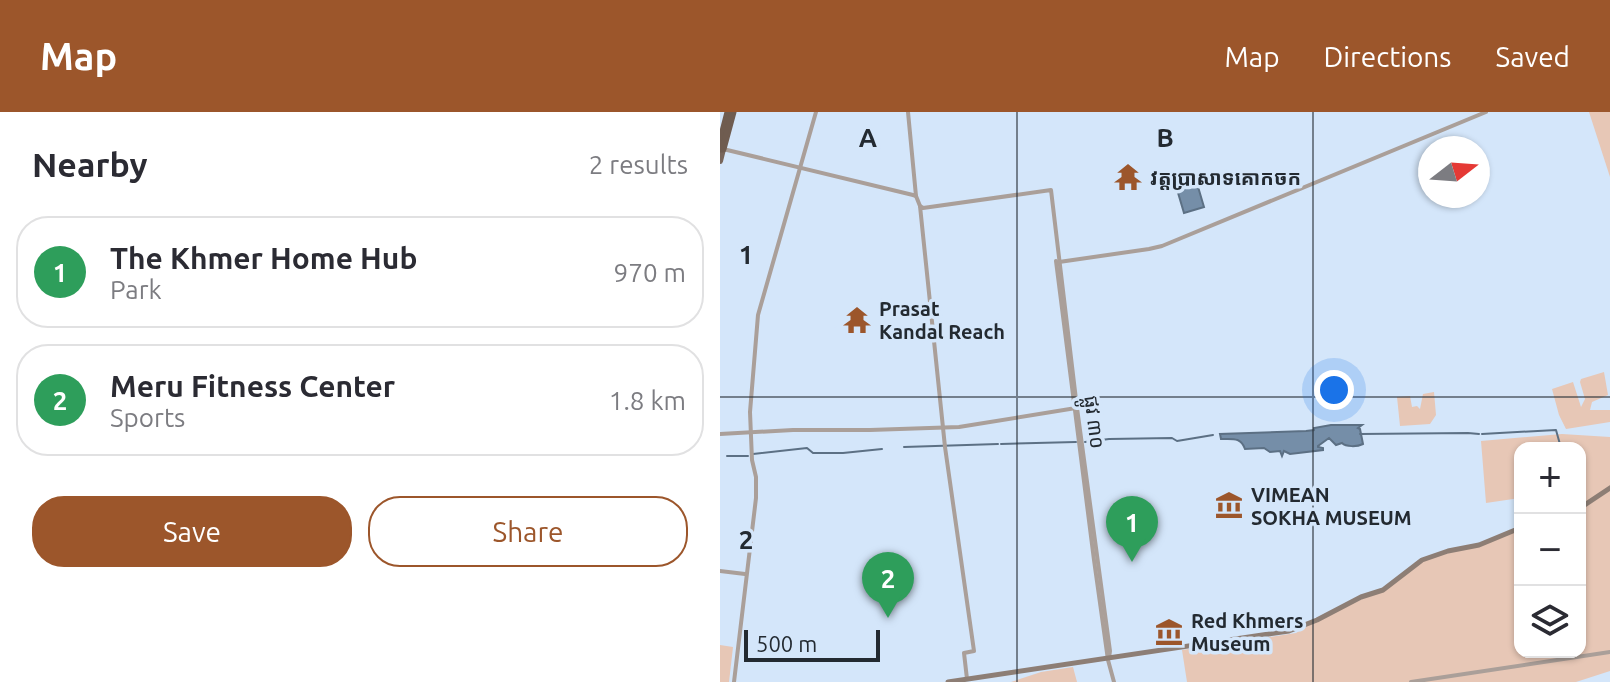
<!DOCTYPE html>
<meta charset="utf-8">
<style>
:root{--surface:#fff;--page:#f7f7f7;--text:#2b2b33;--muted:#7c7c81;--line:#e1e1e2;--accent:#9c562b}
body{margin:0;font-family:Ubuntu,"Noto Sans Khmer",sans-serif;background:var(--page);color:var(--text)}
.controls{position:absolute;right:24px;bottom:24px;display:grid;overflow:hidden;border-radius:16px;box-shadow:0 2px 6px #0004}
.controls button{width:72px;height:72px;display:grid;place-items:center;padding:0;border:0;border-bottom:2px solid var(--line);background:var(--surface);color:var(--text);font:40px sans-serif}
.compass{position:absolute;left:698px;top:24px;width:72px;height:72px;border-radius:50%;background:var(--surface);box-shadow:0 2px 6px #0004;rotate:73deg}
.scale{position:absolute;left:24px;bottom:20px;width:136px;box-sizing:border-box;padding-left:8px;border:4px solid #232a31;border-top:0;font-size:22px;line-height:28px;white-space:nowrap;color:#232a31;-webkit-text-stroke:6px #d4e6fa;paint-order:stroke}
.you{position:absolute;left:614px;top:278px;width:28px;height:28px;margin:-20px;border:6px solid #fff;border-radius:50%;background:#1a73e8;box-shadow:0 0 0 12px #1a73e833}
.badge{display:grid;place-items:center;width:52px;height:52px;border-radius:50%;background:var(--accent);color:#fff;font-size:26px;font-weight:700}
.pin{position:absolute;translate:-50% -66px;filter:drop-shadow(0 2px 4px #0008)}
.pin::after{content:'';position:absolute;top:42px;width:28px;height:24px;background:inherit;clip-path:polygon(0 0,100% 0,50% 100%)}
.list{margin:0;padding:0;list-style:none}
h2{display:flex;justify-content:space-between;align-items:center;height:104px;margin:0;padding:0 32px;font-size:34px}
h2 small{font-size:26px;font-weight:400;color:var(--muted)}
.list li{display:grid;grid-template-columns:52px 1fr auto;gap:24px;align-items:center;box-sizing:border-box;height:112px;margin:0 16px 16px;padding:0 16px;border:2px solid var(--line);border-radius:32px}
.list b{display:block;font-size:30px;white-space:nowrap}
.list p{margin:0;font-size:26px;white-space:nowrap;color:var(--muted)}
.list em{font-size:26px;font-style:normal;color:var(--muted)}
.actions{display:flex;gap:16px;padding:24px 32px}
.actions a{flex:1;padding:18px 0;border:2px solid var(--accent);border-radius:32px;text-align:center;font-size:28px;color:var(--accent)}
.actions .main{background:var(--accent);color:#fff}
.icon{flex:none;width:44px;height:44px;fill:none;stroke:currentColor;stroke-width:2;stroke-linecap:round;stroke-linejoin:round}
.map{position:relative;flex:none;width:890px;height:570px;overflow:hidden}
header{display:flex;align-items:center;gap:48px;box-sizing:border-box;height:112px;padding:0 40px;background:var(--accent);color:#fff}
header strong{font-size:38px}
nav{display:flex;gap:44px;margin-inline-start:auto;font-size:28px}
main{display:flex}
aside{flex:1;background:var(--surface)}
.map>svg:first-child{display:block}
.green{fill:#e7c7b6}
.water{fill:#758ea8;stroke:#5c7084;stroke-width:2}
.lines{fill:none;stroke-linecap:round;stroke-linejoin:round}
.stream{stroke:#5c7084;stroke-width:2}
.tertiary{stroke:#aa9f99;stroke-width:4}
.secondary{stroke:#8d7e75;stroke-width:5}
.primary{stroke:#78665b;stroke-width:6}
.trunk{stroke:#6f5c50;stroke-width:7}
.grid{fill:none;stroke:#232a31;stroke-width:2;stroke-opacity:0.55}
.labels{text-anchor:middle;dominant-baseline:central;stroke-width:7;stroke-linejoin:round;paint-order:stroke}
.poi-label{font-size:20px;font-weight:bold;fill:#232a31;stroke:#d4e6fa;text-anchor:start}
.street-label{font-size:20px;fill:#232a31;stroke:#d4e6fa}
.grid-label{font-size:26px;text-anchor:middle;font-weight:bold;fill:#232a31;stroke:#d4e6fa;stroke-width:7;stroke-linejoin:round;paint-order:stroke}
</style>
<header>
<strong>Map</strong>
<nav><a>Map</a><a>Directions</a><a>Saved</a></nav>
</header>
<main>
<aside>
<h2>Nearby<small>2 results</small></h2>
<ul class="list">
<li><span class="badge" style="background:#2e9e5b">1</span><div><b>The Khmer Home Hub</b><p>Park</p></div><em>970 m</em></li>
<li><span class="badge" style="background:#2e9e5b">2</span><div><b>Meru Fitness Center</b><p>Sports</p></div><em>1.8 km</em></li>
</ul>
<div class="actions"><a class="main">Save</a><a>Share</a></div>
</aside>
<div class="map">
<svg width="890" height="570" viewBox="0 0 890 570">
<rect width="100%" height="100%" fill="#d4e6fa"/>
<g class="green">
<polygon points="869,0 890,0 890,65"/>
<polygon points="884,260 888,283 872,290 870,298 890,298 890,310 846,317 839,303 832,277 853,270 861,295 865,287 860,270 861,267"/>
<polygon points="714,280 716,303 710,312 680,314 677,285 690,284 692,295 697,294 700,297 703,282"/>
<polygon points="842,322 890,325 890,559 856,570 467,570 462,538 576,521 604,504 658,480 702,448 759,433 800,416 800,540 860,540 860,396 863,394 860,386 860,336 800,336 800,386 766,391 761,329"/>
<polygon points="0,533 13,535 9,570 0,570"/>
<polygon points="353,555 357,570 291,570 321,560"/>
</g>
<g class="water">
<polygon points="476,68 484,95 464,101 456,74"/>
<path d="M611,313H642L638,316L640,317L643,332C637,335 626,335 622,331L616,333L609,326L598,334V335L603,336V338L570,342L564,339L562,344L560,339L550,340L544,336L525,337C521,325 513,327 501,327L500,322L586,319L594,318V316Z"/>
</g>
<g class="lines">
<g class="stream">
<polyline points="640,322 748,321 759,322"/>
<polyline points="762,322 836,318 841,336"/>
<polyline points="365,330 389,327 452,326 457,329 493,323"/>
<polyline points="281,332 356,330"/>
<polyline points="184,335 278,332"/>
<polyline points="33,342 87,336 93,341 123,341 162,337"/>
<polyline points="7,344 28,344"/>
</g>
<g class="tertiary">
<polyline points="188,0 196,84"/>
<polyline points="3,37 193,83 196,84 200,94 203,96 331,78 357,296 390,539 389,546"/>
<polyline points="200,94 225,335 254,539 244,541 247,567"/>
<polyline points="336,149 374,448 388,548 394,570"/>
<polyline points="339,150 429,137 442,134 766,0"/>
<polyline points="0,322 73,318 150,318 239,315 356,296"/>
<polyline points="0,459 25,462"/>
<polyline points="14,570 36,386 36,365 32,348 30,300 38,203 96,0"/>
<polyline points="691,570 890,540"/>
</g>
<g class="secondary">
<polyline points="860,396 890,376"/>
<polyline points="228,570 569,519 597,508 641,485 663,478 702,448 728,439 759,433 800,416"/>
</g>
<polyline class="primary" points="0,49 3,37"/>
<g class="trunk">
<polyline points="0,31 8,0"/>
<polyline points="0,37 3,37 13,0"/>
</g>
</g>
<path class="grid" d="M297,0V570M593,0V570M0,285H890"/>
<defs>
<g id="temple-bare" transform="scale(2.16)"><path d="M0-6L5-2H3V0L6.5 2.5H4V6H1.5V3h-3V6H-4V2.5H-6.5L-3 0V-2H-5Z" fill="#9c562b" stroke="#d4e6fa" stroke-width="2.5" paint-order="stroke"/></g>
<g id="museum-bare" transform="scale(2.16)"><path d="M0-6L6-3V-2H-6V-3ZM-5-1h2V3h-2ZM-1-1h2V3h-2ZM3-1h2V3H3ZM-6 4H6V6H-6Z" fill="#9c562b" stroke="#d4e6fa" stroke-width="2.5" paint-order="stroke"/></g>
</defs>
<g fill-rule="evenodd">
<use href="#temple-bare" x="408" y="65"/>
<use href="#temple-bare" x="137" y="208"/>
<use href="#museum-bare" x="509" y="393"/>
<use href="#museum-bare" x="449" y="520"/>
</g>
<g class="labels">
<g class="poi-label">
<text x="430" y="65">វត្តប្រាសាទគោកចក</text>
<text x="159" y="196">Prasat<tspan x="159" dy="23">Kandal Reach</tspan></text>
<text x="531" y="382">VIMEAN<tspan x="531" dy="23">SOKHA MUSEUM</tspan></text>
<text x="471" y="508">Red Khmers<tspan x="471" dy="23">Museum</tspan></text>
</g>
<g class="street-label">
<text transform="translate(375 310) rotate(83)">ផ្លូវ ៣០</text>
</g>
</g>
<g class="grid-label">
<text x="148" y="35">A</text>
<text x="445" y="35">B</text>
<text x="26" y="152">1</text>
<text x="26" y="437">2</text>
</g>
</svg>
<div class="controls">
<button>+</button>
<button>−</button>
<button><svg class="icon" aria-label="layers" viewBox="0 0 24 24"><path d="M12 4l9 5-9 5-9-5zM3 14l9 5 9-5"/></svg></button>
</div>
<svg class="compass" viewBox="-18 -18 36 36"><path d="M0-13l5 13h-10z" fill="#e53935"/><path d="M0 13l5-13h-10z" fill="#7c7c81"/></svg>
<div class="scale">500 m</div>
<div class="you"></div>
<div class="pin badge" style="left:412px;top:450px;background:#2e9e5b">1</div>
<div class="pin badge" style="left:168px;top:506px;background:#2e9e5b">2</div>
</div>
</main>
